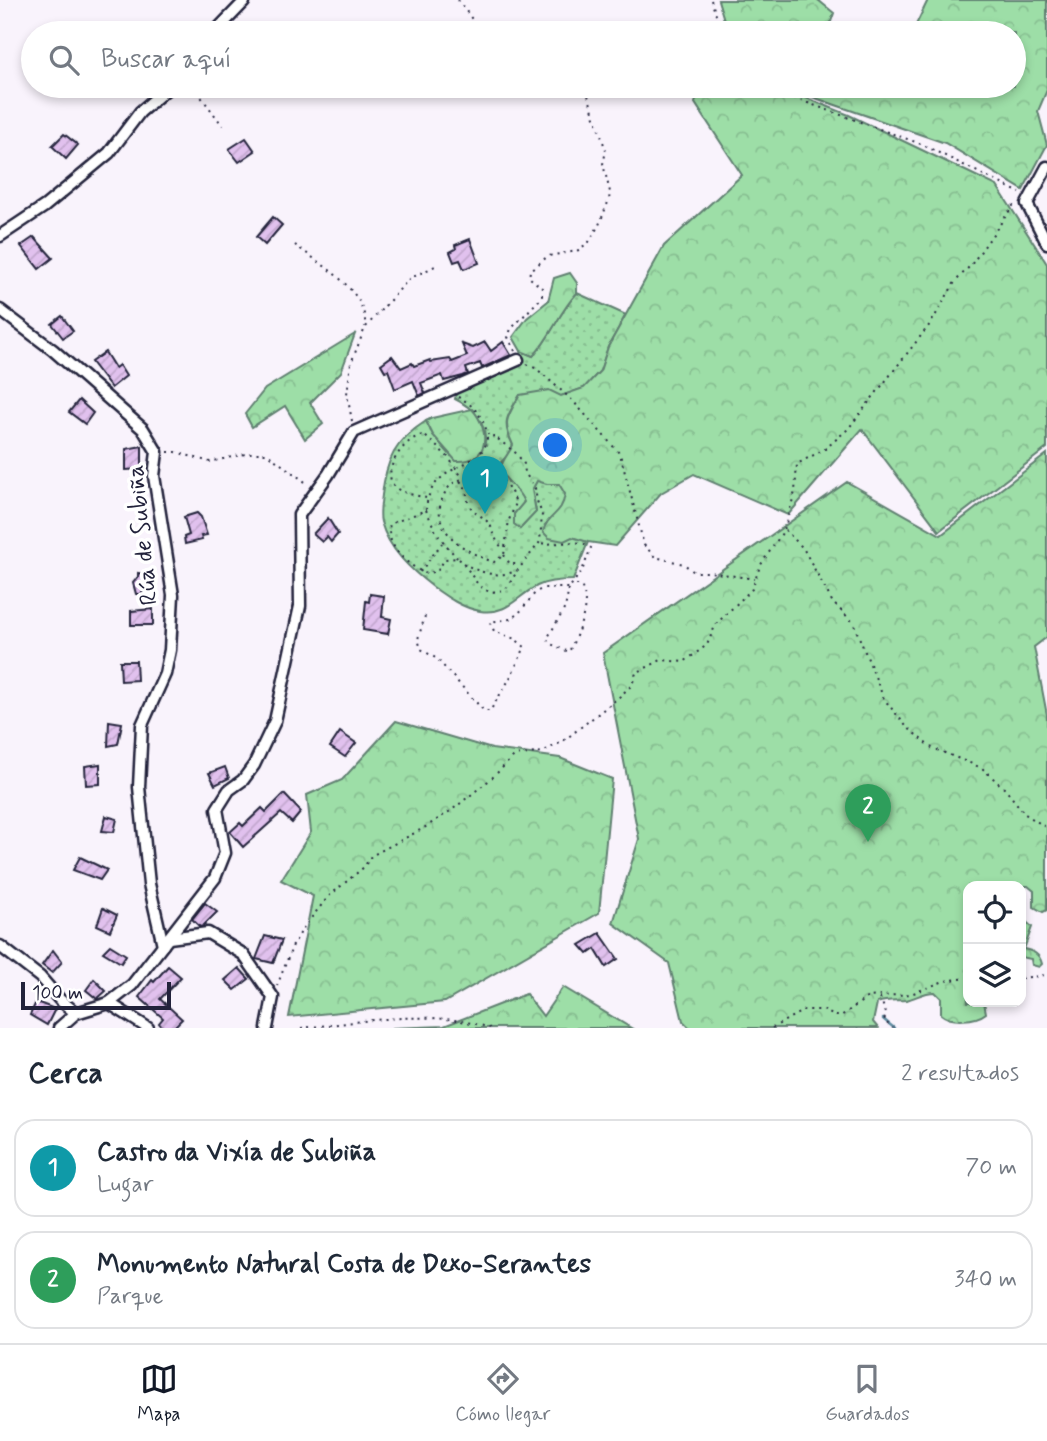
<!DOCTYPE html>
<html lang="es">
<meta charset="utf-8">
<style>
:root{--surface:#fff;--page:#f6f6f7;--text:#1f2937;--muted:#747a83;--line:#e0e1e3;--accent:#111827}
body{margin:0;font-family:Mynerve,sans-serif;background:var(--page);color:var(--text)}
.controls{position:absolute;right:21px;bottom:21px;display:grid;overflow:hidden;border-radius:14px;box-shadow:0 4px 10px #0003}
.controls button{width:63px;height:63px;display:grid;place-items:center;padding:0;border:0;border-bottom:2px solid var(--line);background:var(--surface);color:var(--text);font:35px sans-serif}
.scale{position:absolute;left:21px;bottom:18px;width:150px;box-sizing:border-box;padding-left:7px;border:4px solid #22223b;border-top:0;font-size:19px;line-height:24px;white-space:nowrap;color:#22223b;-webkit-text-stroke:5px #fff;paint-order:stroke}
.you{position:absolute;left:556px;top:446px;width:24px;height:24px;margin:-18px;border:5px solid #fff;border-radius:50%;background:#1a73e8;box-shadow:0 0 0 10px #1a73e833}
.badge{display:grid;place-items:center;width:46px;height:46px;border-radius:50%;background:var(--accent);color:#fff;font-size:23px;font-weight:700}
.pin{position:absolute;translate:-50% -58px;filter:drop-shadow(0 2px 4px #0008)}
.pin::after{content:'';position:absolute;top:37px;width:24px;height:21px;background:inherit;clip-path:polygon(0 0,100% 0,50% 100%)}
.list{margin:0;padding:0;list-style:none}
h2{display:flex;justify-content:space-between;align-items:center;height:91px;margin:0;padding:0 28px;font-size:30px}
h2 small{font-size:23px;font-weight:400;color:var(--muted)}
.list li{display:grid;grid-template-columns:46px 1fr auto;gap:21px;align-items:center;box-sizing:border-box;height:98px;margin:0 14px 14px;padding:0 14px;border:2px solid var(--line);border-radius:21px}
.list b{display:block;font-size:26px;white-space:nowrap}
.list p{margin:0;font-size:23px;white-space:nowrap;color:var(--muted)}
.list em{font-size:23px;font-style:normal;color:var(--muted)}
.icon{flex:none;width:38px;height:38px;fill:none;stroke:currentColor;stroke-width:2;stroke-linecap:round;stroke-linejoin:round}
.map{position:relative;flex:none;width:1047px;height:1028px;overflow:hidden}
.search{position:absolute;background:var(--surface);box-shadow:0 4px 10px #0003;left:21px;right:21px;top:21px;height:77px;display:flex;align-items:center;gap:18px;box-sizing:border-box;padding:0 24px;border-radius:38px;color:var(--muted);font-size:26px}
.sheet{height:315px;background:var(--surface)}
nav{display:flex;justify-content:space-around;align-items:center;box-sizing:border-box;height:98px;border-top:2px solid var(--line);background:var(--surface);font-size:19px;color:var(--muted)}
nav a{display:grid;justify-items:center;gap:4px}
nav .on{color:var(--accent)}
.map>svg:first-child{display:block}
.grass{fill:url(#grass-dots);stroke:#608071;stroke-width:2}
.forest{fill:url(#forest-crowns);stroke:#608071;stroke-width:2}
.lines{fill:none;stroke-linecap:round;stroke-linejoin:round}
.stream{stroke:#5d8ba0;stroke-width:2.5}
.building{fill:url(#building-hatch);stroke:#22223b;stroke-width:2}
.minor-casing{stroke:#22223b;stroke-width:15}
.path{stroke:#22223b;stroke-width:2;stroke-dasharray:2 5;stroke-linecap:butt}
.minor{stroke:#fff;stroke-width:10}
.labels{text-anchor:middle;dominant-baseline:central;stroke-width:7;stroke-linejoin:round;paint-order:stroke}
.street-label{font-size:24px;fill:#22223b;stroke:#fff}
</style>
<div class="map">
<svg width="1047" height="1028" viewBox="0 0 1047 1028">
<defs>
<pattern id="grass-dots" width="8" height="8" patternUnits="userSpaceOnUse" patternTransform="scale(1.75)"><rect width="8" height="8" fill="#9ddea7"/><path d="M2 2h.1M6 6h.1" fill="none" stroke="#87be91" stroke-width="1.8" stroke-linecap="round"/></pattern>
<pattern id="forest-crowns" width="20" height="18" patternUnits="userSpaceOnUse" patternTransform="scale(1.75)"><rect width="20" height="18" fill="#9ddea7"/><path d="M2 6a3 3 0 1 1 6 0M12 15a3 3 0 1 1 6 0" fill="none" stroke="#87be91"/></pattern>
<pattern id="building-hatch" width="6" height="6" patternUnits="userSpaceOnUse" patternTransform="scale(1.75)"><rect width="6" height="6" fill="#e1c1ee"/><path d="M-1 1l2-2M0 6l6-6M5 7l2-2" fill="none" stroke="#c1a6cd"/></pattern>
</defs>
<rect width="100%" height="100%" fill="#f9f3fc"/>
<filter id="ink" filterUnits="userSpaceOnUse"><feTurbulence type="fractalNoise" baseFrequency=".0143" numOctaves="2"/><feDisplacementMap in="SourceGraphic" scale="14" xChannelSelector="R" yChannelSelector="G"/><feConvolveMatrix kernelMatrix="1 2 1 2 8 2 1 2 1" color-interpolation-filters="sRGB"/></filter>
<g filter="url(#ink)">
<path class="grass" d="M577,293L626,315L608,347L600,371L584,388L561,396L520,395C507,416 501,422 513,445L508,455L501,462L508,482L521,493L524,503L514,514L520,529L536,512L532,490L537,480L547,484H559L566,494L564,506L545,525L588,542L573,580C561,580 547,581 537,586C516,597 507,615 480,611C463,608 448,598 433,587C411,570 389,550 381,522C379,514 381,503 382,495C386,460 395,441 426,421L433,435L451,456L485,443C487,423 472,407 455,399L457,390L523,362L521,351L533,356C552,337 557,313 577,293Z"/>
<g class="forest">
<polygon points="718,0 818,0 834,13 827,33 728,33"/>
<polygon points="928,0 1047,0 1047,90 1038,111 1047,145 1023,190 945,143 781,86 1014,86 1014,33 912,33"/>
<path d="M701,86H776L849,115L997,186L1047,264V448L939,531L862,429L788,515L694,474L661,493L615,546L588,542L572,537L564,541L549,538L543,532C548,513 562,516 565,494L559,484H547L537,481L532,490L536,512L520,529L514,524V514L524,502C519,489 508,483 500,471C501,461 508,455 513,445C502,421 507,417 520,395L549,390L561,396L584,388L600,371L608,347L664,246L742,175L695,103Z"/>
<path d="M570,273L577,283V293C558,313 552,337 533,356L521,351L513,337L527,318L548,301L554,278Z"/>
<polygon points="355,334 341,372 310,403 323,424 305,439 285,406 252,427 245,414 265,389"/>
<path d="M472,409C490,429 491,463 456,461L433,435L426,421L432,418Z"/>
<path d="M1047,454V637L1034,647L1047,715V910L1043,912L1034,907V891L1028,886H968V1002H984L986,1013C976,1021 951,1023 941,1014V998L935,992C923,992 916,998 906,1000C896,1001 888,999 877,1003L873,1022L878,1028H690L683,1021L669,963L613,923L639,839L603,653L847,482L941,535Z"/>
<polygon points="396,721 492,749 560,758 612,779 599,913 445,1002 289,1017 313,896 281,880 311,832 307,795 342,780"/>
<path d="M1021,917L1032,927L1024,949C1033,951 1040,954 1042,964L1039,967L1032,965L1031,959L1021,957Z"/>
<polygon points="563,987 631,1028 392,1028 444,1026 526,994 543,1016"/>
</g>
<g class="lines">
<polyline class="stream" points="883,1019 894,1028"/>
</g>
<g class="building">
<polygon points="64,134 78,145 66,159 52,146"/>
<polygon points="246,138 255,151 239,162 229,149"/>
<polygon points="273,217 282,225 265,245 256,237"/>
<polygon points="34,237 53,258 39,269 21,246"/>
<polygon points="470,239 479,263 464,269 460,260 454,262 450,252 456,249 455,245"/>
<polygon points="62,316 73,331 63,338 52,324"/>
<polygon points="485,342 491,351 503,342 511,355 482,368 480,363 466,368 468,374 463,376 444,381 442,375 421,383 425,393 419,396 413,381 395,389 388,370 385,371 381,364 392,356 401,368 412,363 414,366 430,360 431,362 450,359 452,362 467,356 462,344 473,348"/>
<polygon points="105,352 115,368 119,365 126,376 111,388 91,362"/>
<polygon points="79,400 93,413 85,424 69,412"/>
<polygon points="142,446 142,469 126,470 126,449"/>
<polygon points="197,513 201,517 207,535 201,536 202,540 185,544 184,537 189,535 184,517"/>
<polygon points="328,518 338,534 331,542 327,537 322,542 313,534"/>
<polygon points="138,573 151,575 152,589 147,588 141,594 136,594 133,583 138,577"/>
<polygon points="370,594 384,596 382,617 391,619 388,634 363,630 366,601 369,602"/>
<polygon points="153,609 153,625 131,625 131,611"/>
<polygon points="120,661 136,661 137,680 121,681"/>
<polygon points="109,721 122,723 118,744 108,746"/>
<polygon points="340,732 356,743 345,757 330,747"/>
<polygon points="100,764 100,784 86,785 85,766"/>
<polygon points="225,767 229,778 215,785 209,773"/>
<polygon points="284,794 301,812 292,823 281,813 243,847 230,832 240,823 243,826 262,808 266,812"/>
<polygon points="106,816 117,819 114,832 102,831"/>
<polygon points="80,857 107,870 100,880 73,870"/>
<polygon points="205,903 217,912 203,926 200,927 192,919"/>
<polygon points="103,908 117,915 110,931 97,925"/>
<polygon points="600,933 618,959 606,967 595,949 588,954 580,945"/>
<polygon points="265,936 282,940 273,963 256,959"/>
<polygon points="110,945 126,955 121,963 103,952"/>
<polygon points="53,950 62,962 52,973 42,965"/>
<polygon points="168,966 181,977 160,999 182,1019 173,1028 163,1028 159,1023 163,1018 139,997 152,980 154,982"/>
<polygon points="239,968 249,979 235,990 225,980"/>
<polygon points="94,979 106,991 97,999 86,990"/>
<polygon points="36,1002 55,1009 47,1025 30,1015"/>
</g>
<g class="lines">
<g class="minor-casing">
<g id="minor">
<polyline points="214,33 244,2"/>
<polyline points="1047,167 1027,204 1047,243"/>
<polyline points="0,236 45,206 109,153 140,112 170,86"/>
<polyline points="0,310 53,350 143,429 157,452 154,476 173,595 170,650 165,674 142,725 139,787 149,884 163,945"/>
<polyline points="169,938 208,933 243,954 273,997 267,1028"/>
<polyline points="0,946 40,977 60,1000 76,1013"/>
<polyline points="109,1003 148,1028"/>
<polyline points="59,1028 76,1013 109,1003 132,985 215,878 225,853 217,809 229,790 243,780 254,765 275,721 300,606 299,515 328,475 354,432 518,360"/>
</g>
</g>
<g class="path">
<polyline points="458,0 482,33"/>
<polyline points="711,0 722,33"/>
<polyline points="193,86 223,126"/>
<polyline points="521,86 528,86"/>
<polyline points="761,86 921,144 1020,193"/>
<path d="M295,245C320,264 368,290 365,327"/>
<polyline points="515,351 508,337 511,329 542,297 542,288 529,277 530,271 548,256 577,251 589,242 599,225 609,200 610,192 603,164 606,151 585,86"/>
<polyline points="527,364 537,369 573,401 620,454 644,545 655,557 684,564 694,572 710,572 754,579"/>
<path d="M458,397C475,405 483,418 488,435"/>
<polyline points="352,421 347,394 351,363 365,328 409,279 435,266"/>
<polyline points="168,452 176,452 210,462 249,453 266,453 308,484"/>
<path d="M483,461C494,465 513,492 516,503L509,520L504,555L494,562C462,552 421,524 449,487C454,481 461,480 468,476C474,473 477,465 483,461Z"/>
<path d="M460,481C471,493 464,495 470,506C474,513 485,517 490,525C496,535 494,541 504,549"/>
<path d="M426,498C417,495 401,494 394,486C380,469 408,435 424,435L448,457L462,477"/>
<polyline points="426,510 437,534 457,558"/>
<polyline points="785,530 803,548 833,603 853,622 884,699 906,726 930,747 982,768 1005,789 1025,814 1047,828"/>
<polyline points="504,555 510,564 520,564"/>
<path d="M463,563C480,573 499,579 518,570L540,542L542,514L537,501L535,488L525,473L524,464L517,454L494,436L487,438C485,470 429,461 426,510L390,524C384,545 409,567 427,574L438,570L445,559L458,558C476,574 476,600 506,589L518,570"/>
<polyline points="420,572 442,543"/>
<path d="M569,589L565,608L547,639L551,644L569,652C577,634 593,602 580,585H571"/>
<path d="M425,616L418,639L421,649L437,659L484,711H490L509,680L525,647L515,639L494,631L490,622L510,619L519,613L535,593L543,588H569L582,571L591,548C579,537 557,546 541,543"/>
<polyline points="1021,978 1047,975"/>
<polyline points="277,986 293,945 304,927 328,897 364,867 371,856 424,828 452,810 492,778 514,756 542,752 562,742 618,698 632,685 636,673 661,660 684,662 707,645 716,624 752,589 760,566 784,530 795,492 797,464 825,449 848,429 931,323 955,282 971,265 1015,203"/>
<polyline points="880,998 886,1013 884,1021 893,1028"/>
<path d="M301,1028C366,1022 427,1008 490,1028"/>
<polyline points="772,1028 804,1010 823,1010 834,1016 841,1016 868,997 911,994 944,981 968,978"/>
</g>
<use href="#minor" class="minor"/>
</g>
</g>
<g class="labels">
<g class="street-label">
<text transform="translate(143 535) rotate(-96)">Rúa de Subiña</text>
</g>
</g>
</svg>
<div class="controls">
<button><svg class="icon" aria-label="locate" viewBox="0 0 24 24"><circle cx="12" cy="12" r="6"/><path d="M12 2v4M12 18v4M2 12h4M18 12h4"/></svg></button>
<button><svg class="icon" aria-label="layers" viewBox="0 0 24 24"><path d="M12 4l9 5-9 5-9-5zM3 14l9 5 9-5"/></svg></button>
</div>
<div class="scale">100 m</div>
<div class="you"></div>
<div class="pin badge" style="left:485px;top:514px;background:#0f9aa8">1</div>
<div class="pin badge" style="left:868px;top:842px;background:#2e9e5b">2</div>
<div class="search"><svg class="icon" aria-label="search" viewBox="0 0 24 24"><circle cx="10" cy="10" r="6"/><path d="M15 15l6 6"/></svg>Buscar aquí</div>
</div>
<section class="sheet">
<h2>Cerca<small>2 resultados</small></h2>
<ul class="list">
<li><span class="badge" style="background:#0f9aa8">1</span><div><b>Castro da Vixía de Subiña</b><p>Lugar</p></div><em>70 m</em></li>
<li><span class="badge" style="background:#2e9e5b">2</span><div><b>Monumento Natural Costa de Dexo-Serantes</b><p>Parque</p></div><em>340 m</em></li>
</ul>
</section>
<nav>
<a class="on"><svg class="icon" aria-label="map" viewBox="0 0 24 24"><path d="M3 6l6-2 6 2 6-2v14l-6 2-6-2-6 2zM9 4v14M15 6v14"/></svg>Mapa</a>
<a><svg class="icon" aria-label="directions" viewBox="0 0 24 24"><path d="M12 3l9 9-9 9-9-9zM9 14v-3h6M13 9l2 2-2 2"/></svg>Cómo llegar</a>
<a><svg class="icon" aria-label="saved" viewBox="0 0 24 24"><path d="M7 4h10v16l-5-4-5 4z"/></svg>Guardados</a>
</nav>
